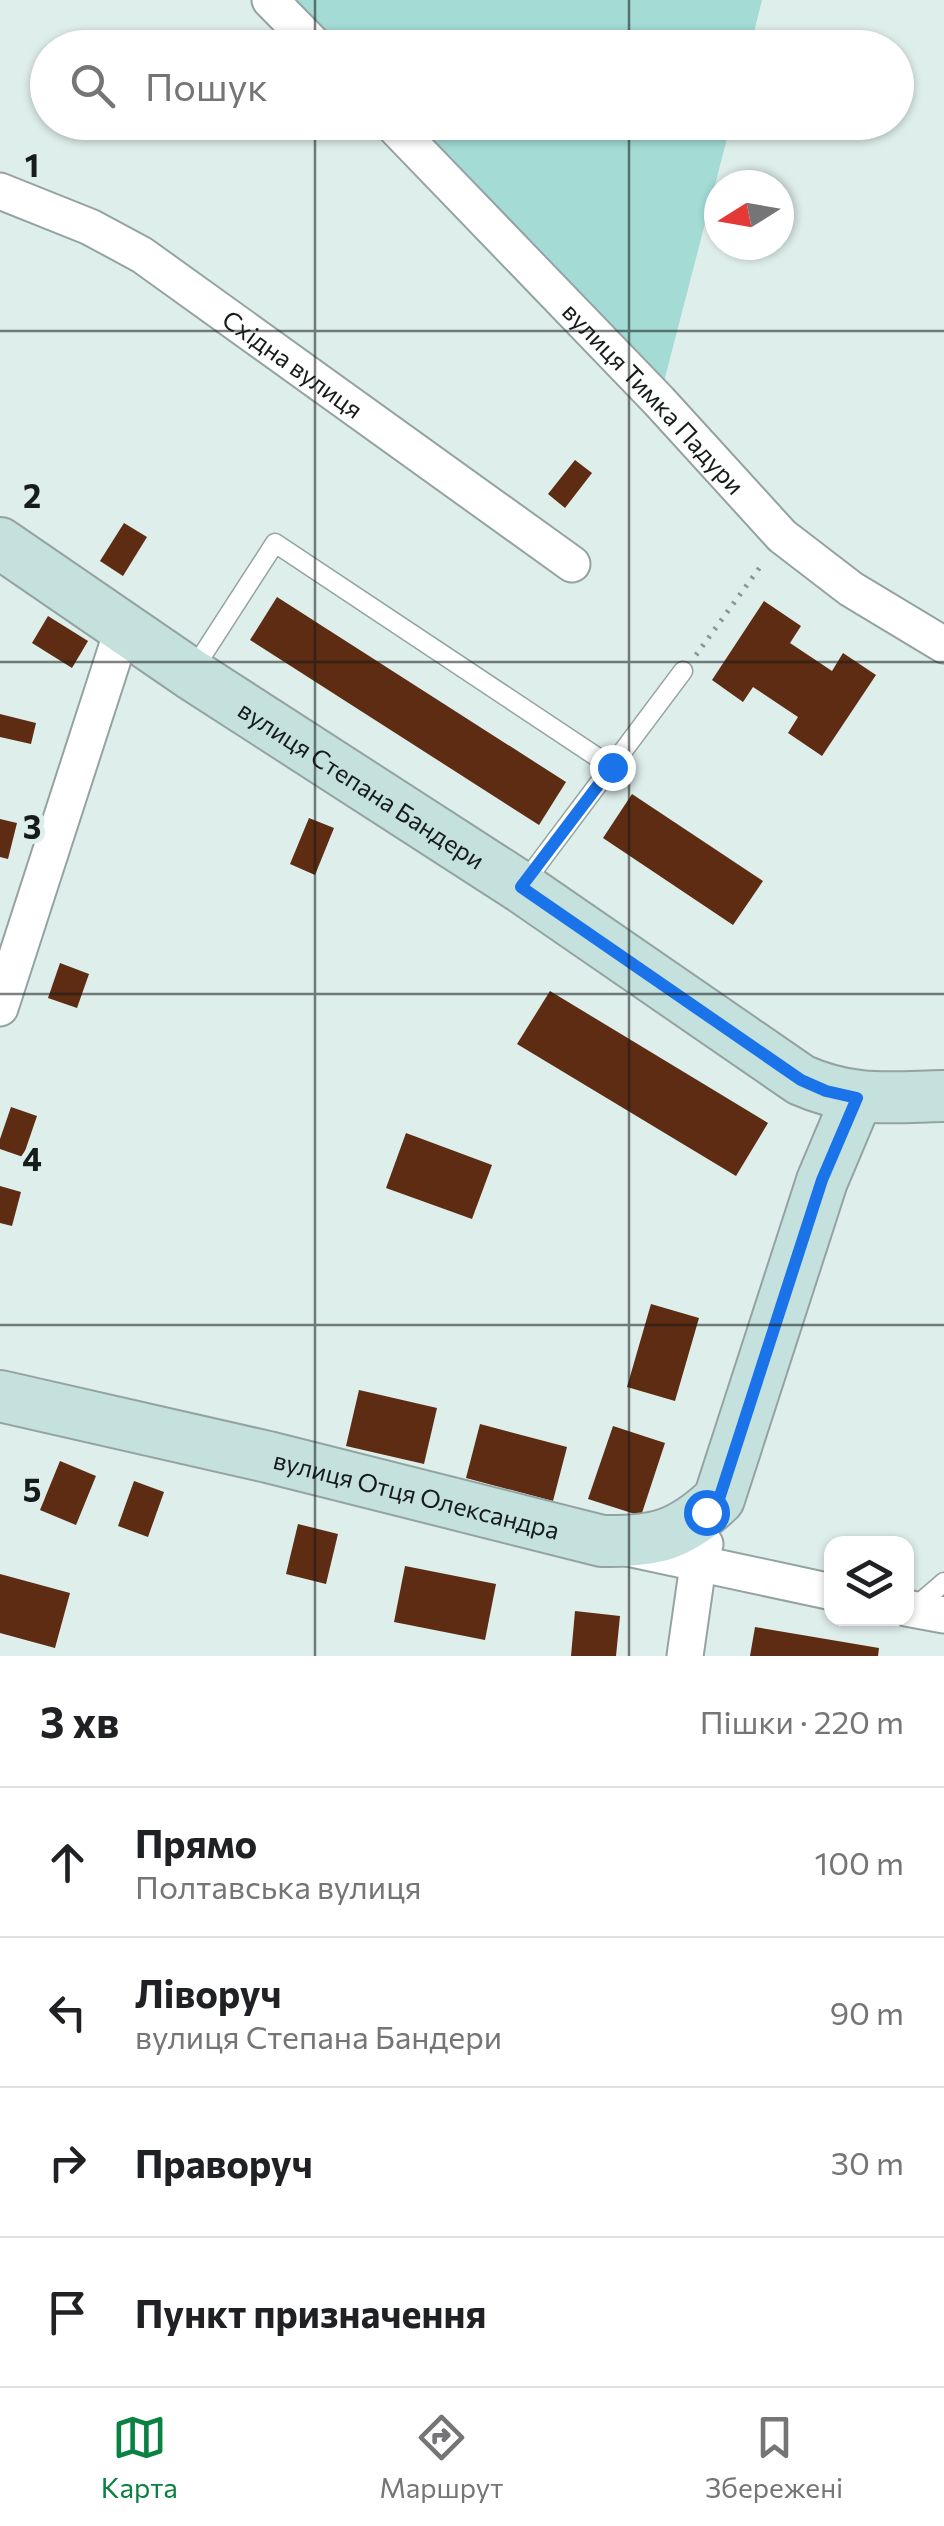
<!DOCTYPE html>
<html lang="uk">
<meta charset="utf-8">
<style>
:root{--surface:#fff;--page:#f6f6f6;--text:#202124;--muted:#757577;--line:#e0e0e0;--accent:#0b8043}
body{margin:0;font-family:Commissioner,sans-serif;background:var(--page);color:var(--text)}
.controls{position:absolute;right:30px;bottom:30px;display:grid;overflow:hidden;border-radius:20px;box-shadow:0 2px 8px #0004}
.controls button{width:90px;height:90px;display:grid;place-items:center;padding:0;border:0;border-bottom:2px solid var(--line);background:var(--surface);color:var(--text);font:50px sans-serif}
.compass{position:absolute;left:704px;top:170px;width:90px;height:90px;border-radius:50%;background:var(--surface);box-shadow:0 2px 8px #0004;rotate:259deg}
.stop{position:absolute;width:30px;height:30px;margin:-22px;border:8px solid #1a73e8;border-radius:50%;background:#fff}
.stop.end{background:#1a73e8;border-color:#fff;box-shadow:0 2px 10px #0008}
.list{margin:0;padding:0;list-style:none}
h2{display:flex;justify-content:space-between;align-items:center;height:130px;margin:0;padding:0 40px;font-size:42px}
h2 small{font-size:32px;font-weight:400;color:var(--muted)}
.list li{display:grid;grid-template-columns:65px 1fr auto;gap:30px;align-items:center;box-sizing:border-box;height:150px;padding:0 40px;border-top:2px solid var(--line)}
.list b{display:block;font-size:38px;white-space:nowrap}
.list p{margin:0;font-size:32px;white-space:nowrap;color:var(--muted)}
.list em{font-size:32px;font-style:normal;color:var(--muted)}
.icon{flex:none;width:55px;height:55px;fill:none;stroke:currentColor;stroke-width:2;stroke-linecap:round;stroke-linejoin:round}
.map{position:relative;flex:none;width:944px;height:1656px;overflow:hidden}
.search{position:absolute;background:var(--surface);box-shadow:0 2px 8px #0004;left:30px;right:30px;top:30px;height:110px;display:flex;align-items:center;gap:25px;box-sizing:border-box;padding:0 35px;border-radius:55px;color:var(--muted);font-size:38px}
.sheet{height:730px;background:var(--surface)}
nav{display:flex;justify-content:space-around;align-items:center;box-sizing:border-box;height:140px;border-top:2px solid var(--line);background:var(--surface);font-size:28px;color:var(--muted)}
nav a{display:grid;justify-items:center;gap:5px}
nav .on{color:var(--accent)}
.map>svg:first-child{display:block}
.green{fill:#a4dbd5}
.building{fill:#5d2c13}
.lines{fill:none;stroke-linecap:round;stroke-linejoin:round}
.lane-casing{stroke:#94a3a1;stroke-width:21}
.street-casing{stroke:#94a3a1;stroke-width:39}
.secondary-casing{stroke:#94a3a1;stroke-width:54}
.path{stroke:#8a9694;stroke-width:5;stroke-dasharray:2.5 8;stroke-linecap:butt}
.lane{stroke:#fff;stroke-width:18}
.street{stroke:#fff;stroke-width:35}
.secondary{stroke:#c4e1de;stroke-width:50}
.route{stroke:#1a73e8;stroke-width:12}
.grid{fill:none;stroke:#161c1b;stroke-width:2.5;stroke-opacity:0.55}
.labels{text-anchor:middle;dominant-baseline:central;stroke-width:10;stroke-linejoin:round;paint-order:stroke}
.street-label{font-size:25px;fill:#161c1b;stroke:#deeeeb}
.grid-label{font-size:32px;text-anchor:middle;font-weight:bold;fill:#161c1b;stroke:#deeeeb;stroke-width:10;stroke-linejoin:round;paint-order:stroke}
</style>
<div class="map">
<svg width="944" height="1656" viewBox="0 0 944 1656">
<rect width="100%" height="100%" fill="#deeeeb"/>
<g class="green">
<polygon points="270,0 762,0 750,48 317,47"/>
<polygon points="390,123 731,123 659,401"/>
</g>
<g class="building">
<polygon points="575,460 592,473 565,508 548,494"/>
<polygon points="124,523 147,537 123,576 100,561"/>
<polygon points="277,597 566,782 539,825 250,640"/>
<polygon points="764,601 801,626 790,643 832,671 843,653 876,675 822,756 788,733 798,717 753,687 743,702 712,680"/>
<polygon points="48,616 88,641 72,668 32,643"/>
<polygon points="0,714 36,723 31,744 0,737"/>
<polygon points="632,794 763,881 733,925 603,838"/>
<polygon points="309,818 334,828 315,875 290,864"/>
<polygon points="0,819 17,823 8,859 0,857"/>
<polygon points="60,963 89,974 77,1008 48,998"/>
<polygon points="550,991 768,1123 736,1176 517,1044"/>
<polygon points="11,1107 37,1116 23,1157 0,1149 0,1139"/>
<polygon points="406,1133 492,1165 472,1219 386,1188"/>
<polygon points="0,1186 21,1192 12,1226 0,1223"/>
<polygon points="651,1304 699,1318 675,1401 627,1387"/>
<polygon points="359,1390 437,1408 424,1464 346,1446"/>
<polygon points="480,1424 567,1447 553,1501 466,1478"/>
<polygon points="613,1426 665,1443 641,1516 588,1499"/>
<polygon points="60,1461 96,1476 76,1525 40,1510"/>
<polygon points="134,1481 164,1492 148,1537 118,1526"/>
<polygon points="298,1524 338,1534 326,1584 286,1574"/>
<polygon points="405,1566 496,1584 485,1640 394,1622"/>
<polygon points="0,1574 70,1593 55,1648 0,1633"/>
<polygon points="575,1611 620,1616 616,1656 571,1656"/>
<polygon points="755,1627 879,1648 878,1656 750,1656"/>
</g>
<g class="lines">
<g class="lane-casing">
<g id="lane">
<polyline points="191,673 275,543 612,767"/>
<polyline points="524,883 683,671"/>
<polyline points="914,1608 944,1582"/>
</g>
</g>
<g class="street-casing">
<g id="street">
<polyline points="270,0 317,48"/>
<path id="s1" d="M390,122L659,401L782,536L851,589L944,645"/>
<path id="s2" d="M0,191L90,227L142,255L572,564"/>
<polyline points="0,1008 123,628"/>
<polyline points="627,1548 832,1592"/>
<polyline points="906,1608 944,1615"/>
<polyline points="685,1656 698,1565 705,1544"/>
</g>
</g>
<g class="secondary-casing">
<g id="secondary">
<path id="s3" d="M0,543L191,674L521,887L801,1080C853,1103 890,1097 944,1096"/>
<path id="s4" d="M0,1396L268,1457L602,1541C655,1542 680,1536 719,1499L822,1181L857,1098"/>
</g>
</g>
<polyline class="path" points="696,655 763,563"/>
<use href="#lane" class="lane"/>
<use href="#street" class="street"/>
<use href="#secondary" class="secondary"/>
</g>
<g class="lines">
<polyline class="route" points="612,767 521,887 801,1080 826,1091 857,1098 822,1180 719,1499 706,1512"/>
</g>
<path class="grid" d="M315,0V48M629,0V48M315,122V1656M629,122V1656M0,331H944M0,662H944M0,994H944M0,1325H944"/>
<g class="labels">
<g class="street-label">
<text stroke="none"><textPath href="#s2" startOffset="342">Східна вулиця</textPath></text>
<text stroke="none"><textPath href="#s1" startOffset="382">вулиця Тимка Падури</textPath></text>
<text stroke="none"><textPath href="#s3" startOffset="435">вулиця Степана Бандери</textPath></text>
<text stroke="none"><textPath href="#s4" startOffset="428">вулиця Отця Олександра</textPath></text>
</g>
</g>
<g class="grid-label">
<text x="32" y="177">1</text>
<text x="32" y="508">2</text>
<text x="32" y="839">3</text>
<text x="32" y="1171">4</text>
<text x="32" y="1502">5</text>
</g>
</svg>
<div class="controls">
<button><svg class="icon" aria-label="layers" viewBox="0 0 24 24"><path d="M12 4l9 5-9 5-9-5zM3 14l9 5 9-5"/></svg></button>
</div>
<svg class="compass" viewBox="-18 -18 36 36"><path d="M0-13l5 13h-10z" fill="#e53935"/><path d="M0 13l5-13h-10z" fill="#757577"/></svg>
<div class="stop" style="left:706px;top:1512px"></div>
<div class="stop end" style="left:612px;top:767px"></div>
<div class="search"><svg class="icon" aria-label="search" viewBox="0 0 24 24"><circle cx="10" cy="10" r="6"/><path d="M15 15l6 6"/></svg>Пошук</div>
</div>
<section class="sheet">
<h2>3 хв<small>Пішки · 220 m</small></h2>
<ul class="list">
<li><svg class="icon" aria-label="ahead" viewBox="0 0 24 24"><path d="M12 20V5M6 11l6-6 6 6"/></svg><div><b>Прямо</b><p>Полтавська вулиця</p></div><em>100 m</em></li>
<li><svg class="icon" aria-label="left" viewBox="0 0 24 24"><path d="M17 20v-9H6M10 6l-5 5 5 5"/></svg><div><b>Ліворуч</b><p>вулиця Степана Бандери</p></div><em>90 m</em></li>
<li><svg class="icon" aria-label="right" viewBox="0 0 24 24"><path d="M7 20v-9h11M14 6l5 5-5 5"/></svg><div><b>Праворуч</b></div><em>30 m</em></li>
<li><svg class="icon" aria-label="arrive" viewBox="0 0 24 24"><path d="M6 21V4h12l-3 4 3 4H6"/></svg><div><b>Пункт призначення</b></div></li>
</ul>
</section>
<nav>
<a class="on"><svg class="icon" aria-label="map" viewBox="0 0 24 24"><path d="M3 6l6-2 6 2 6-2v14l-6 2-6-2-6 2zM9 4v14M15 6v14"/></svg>Карта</a>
<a><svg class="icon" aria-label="directions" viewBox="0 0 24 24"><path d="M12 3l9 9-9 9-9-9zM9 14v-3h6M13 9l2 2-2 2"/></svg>Маршрут</a>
<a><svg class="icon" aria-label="saved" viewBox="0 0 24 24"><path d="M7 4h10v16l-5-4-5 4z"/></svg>Збережені</a>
</nav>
